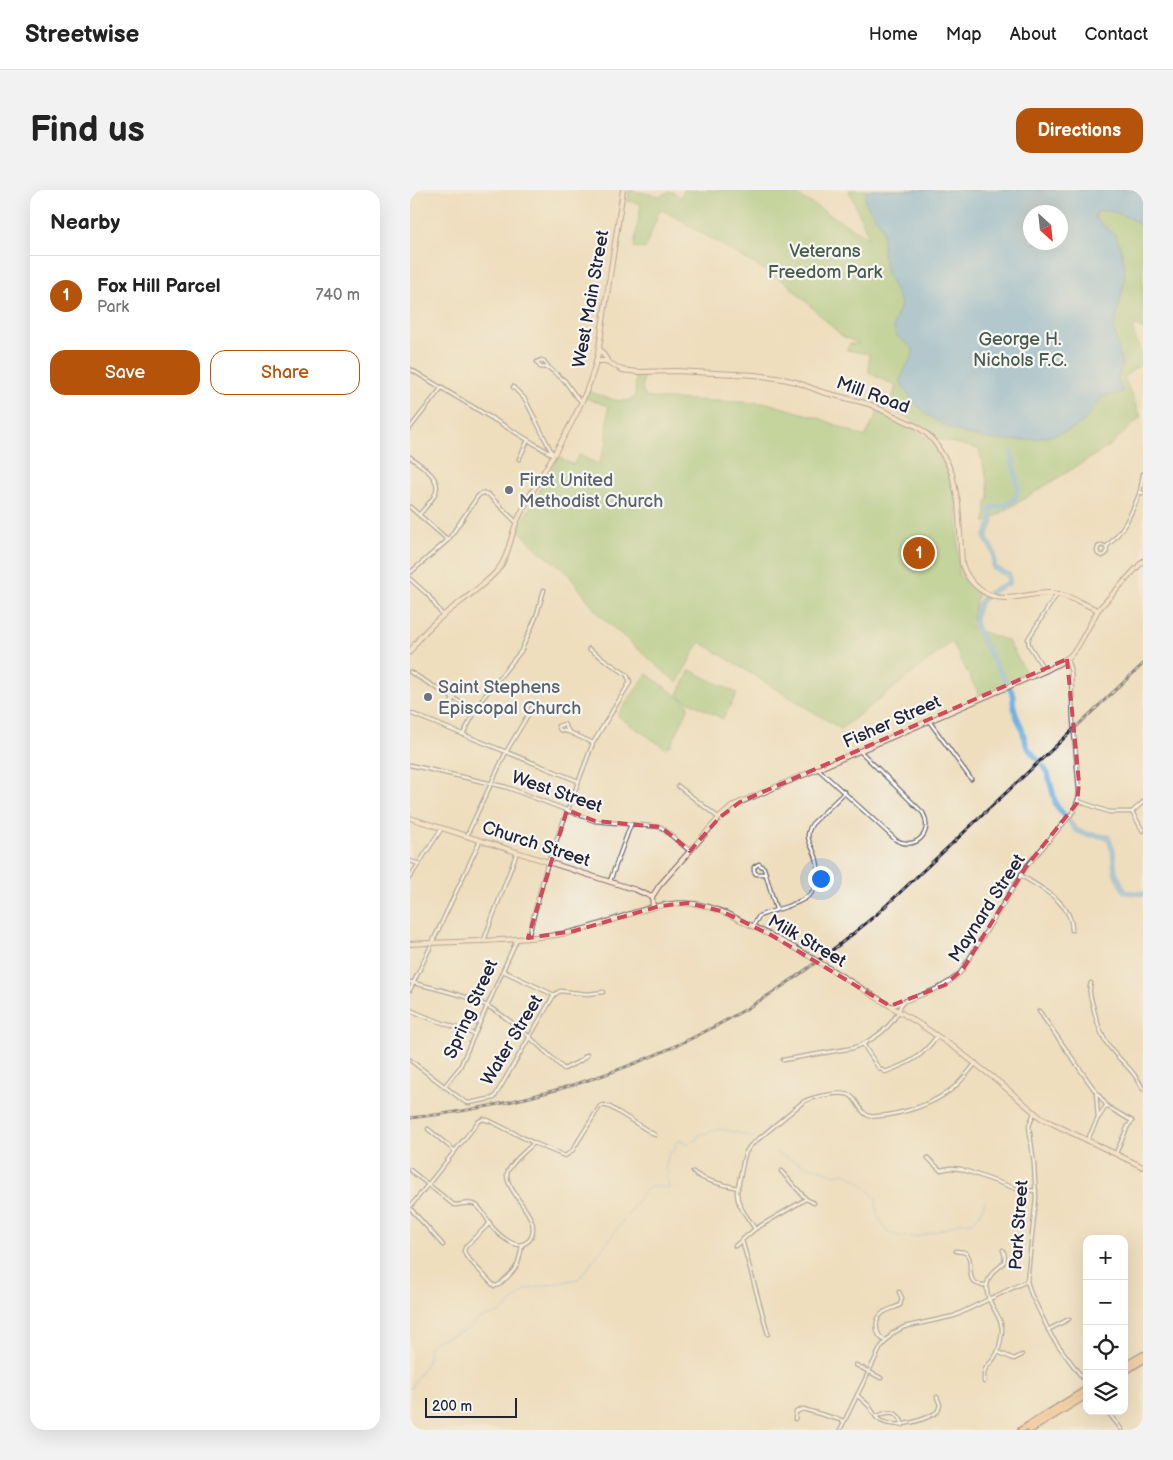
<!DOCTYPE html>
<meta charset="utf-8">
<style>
:root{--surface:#fff;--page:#f2f2f2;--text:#222;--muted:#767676;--line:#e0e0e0;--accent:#b45309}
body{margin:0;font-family:"Balsamiq Sans",sans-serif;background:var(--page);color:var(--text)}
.controls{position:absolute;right:15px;bottom:15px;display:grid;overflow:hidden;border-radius:10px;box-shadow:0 5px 20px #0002}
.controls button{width:45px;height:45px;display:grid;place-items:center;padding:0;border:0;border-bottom:1px solid var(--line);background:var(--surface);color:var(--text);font:25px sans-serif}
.compass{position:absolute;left:613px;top:15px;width:45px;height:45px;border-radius:50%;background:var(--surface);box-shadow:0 5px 20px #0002;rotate:153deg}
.scale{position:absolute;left:15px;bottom:12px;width:92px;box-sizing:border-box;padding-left:5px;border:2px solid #22223b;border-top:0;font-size:14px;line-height:18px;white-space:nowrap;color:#22223b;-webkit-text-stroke:4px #f6f6f2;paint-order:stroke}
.you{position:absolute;left:410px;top:688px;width:18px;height:18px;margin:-12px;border:4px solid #fff;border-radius:50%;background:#1a73e8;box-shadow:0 0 0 8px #1a73e833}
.badge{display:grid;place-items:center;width:32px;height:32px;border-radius:50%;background:var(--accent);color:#fff;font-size:16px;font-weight:700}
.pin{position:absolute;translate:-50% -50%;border:2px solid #fff;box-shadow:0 1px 5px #0006}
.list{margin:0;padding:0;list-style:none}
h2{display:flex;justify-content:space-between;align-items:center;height:65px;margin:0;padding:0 20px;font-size:21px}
h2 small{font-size:16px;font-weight:400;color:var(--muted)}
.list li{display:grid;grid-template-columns:32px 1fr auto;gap:15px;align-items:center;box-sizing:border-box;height:80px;padding:0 20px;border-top:1px solid var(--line)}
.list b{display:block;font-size:19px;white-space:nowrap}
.list p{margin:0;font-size:16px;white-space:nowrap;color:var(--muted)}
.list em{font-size:16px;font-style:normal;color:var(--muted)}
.actions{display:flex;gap:10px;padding:15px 20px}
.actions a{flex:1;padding:11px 0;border:1px solid var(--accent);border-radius:15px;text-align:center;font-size:18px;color:var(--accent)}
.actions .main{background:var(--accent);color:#fff}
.icon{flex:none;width:28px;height:28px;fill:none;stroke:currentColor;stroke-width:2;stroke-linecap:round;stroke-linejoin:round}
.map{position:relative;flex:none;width:733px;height:1240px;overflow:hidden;border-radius:15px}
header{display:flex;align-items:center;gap:30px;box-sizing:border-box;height:70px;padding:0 25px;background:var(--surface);border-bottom:1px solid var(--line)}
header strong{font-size:24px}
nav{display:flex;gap:28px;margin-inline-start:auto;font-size:18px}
.intro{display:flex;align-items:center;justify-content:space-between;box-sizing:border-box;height:120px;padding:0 30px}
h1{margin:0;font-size:35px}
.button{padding:12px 22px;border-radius:15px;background:var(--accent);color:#fff;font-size:18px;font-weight:700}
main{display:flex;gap:30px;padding:0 30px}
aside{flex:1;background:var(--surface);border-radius:15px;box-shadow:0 5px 20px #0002}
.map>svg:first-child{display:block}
.green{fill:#92c576;stroke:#5a7458;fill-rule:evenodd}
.water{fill:#6caee0;stroke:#47688e;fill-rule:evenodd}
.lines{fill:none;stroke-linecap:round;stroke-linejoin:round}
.stream{stroke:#6caee0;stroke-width:1}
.river{stroke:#6caee0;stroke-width:5.5}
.street-casing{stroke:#696469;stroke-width:5}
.secondary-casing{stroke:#696469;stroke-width:6}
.highway-casing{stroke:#696469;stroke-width:8}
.street{stroke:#fff;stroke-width:2.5}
.secondary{stroke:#fce5cf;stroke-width:4}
.highway{stroke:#f8bd88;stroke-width:5}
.rail-casing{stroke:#22223b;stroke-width:3}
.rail{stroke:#f6f6f2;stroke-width:1;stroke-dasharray:4;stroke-linecap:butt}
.secondary-bridge-casing{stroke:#696469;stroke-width:6;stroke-linecap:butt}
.secondary-bridge{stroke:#fce5cf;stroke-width:4}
.marked{fill:none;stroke:#d1495b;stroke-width:4;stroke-dasharray:10 6;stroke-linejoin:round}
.worship-dot{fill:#6b7280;stroke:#f6f6f2;stroke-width:2}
.labels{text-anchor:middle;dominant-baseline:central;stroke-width:4.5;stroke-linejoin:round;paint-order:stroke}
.park-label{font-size:18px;fill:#495b50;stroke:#f6f6f2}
.street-label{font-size:18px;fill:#22223b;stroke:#f6f6f2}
.worship-label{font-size:18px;fill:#5b616d;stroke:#f6f6f2;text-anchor:start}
</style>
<header>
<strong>Streetwise</strong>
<nav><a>Home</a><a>Map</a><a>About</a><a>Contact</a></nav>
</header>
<div class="intro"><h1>Find us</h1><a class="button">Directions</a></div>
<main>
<aside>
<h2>Nearby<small></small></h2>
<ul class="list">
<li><span class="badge">1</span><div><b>Fox Hill Parcel</b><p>Park</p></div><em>740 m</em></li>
</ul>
<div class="actions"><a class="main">Save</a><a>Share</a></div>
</aside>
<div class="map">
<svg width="733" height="1240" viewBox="0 0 733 1240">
<rect width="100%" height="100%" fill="#f6f6f2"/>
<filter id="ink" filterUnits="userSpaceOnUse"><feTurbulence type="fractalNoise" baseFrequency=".02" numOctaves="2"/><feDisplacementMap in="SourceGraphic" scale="10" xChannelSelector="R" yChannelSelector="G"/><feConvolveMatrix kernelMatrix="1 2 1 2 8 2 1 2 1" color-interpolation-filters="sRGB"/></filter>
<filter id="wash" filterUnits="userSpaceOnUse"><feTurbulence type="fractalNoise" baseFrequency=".0096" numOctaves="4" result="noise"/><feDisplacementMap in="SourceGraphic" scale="20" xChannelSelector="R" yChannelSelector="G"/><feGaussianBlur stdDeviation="1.12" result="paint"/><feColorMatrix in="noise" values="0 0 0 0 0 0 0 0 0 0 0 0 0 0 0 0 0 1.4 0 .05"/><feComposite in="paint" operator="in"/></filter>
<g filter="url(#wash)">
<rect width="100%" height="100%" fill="#eedebe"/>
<g class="green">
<path d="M219,0L251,6C259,0 266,0 270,9L274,0H379L459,48L439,0H733V140L725,135L723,140L733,170L727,178H725L714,187L731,227L698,257L575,333L576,312L579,308L577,290L569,259L528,249L514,236L479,219L486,196L459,183V164L436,160L440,154H450L432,146L375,92L276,34L273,31L250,19L235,59L224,57L231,14L218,11ZM620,22H650V52H620Z"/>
<path d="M226,184H234C233,192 230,204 238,208L357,213L409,228L455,247L467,224V221C481,227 496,233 509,242C553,271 547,338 549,385L568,402L562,428L564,434L560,437L598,451L617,484L569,505L542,452L431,539L290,452L267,493L190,426L155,380L129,361L108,340L148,266L163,275L169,265L188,274L197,253L198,216L175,208L178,201C190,205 215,217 225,207Z"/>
<polygon points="280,480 327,503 313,529 268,506 278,514 278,519 261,555 255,558 209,527 208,524 237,484 267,506"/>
</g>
<path class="water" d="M457,0H733V37C720,28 705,19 689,21L686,23L685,28L706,46L710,56L714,73L715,86L713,98L704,138L712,176L708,190L712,201L705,205C690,201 681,225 672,233C665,238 656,241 647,244C593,260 516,247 490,190L504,162C499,149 485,152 484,137C484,129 490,121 491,113L477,84L473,63V41L471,35L457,15L455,8ZM620,22H650V52H620Z"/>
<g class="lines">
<g class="stream">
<polyline points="365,962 398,977 410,979 425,985 436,983 455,996 466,1009 467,1024 477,1041 490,1046 507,1047 537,1038 548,1033 562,1032 569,1026 575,1012"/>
<path d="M0,1199L19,1169L18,1157L25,1151L56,1140L69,1129L89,1123L117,1099L168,1089L178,1078L238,997H254L256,999L259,998L256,986L258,984V982L255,979L259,963L265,960V954L270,950L278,954L288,948V945C296,944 301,941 308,939C311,938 338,946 344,947"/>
</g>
<g class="river">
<path d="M601,262L608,297C608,306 602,314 593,316C588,318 585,316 580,319L582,332L575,347L584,363V378L599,385V393C581,400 566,409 565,430C564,441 597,493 604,506L603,512L606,525L611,536L617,557L628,570"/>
<polyline points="633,576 638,584 646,615 666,640 675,644 698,647 703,661 705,682 715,702 733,704"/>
</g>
</g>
</g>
<g filter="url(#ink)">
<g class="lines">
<g class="street-casing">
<g id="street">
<polyline points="139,178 130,177 127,172 131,170 134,171 139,178 155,191 164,204 171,211"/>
<polyline points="0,179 143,265"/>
<polyline points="103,197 115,209 142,263"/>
<polyline points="0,238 32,197"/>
<path d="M0,267C11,276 35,289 24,306C20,313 14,319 9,325"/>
<polyline points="109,269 118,250"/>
<polyline points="730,302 733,284"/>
<polyline points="0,317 38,350"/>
<path d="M696,357L697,360L696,364L692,366L688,364L687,361L688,357L692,355L696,357C713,342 722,323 730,302L733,303"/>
<polyline points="0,383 38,350 68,306 72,303 78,304 106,332"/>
<polyline points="0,389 18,405 33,426"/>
<polyline points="635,481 619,455 618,449 647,404"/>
<polyline points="0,482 65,521"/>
<polyline points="40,516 43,508"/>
<polyline points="0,523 168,591"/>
<polyline points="519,531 561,589"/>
<polyline points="159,542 150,540 148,536 154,534 159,542 183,553"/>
<polyline points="53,544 73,508 111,461 126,427 134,400"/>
<polyline points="0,575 96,597 185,631 251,637 280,661"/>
<path d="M408,579L486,650C505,661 524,643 513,623L450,561"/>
<polyline points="268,596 309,628"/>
<polyline points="668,611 699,622 722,622"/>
<polyline points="722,622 733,641"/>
<polyline points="722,622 733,612"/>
<polyline points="57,645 96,562 122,518"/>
<polyline points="0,671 9,674"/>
<polyline points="356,684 346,684 344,681 344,677 349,674 354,678 366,719"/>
<path d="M610,685C631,698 662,712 662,740"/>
<polyline points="0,687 32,638"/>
<polyline points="200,691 221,634"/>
<path d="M343,736L349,726C363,720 385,716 397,707C409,699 410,680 406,667C402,654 393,649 402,634L435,602"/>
<polyline points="118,748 137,675 183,553 220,492 217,485 179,459"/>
<polyline points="74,750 107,662"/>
<polyline points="93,781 144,805"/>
<path d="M0,792C26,799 53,804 77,816C105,831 131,858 154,879L170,871L177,865"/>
<path d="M681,793C678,801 681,808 683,816C686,829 690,845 699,856C711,873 723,878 733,899"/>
<polyline points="0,800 70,651"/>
<polyline points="144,805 150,801 178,804 193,802"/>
<path d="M493,812C490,816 489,820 487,824C479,838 468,846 453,854L468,877L475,882C500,873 512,867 527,846"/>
<path d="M482,816C506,806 532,801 551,782L616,677L664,621L669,606V600L663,530L661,482L657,469"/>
<polyline points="0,820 19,828 64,844"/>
<polyline points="629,821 686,902 688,928 677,951"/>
<polyline points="0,870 55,912 59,913 84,908 144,805"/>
<polyline points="373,870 443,858 453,854"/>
<polyline points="34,897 50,877 107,749"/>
<polyline points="687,903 698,917 722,931 718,936 706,963"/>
<polyline points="624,923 619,936 624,974 626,1008 617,1091 621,1104 642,1147 677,1194"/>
<polyline points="689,927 696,916"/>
<polyline points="18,939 45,961"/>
<polyline points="518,968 530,980 541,978 551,979 607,999 626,1001"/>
<path d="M0,980L44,1015C51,1015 59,1011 66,1015C73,1020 77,1030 82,1037C89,1045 106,1061 117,1052C122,1049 123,1044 123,1038C123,1021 91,995 98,981C103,970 116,961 124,953"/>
<polyline points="371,981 396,1009 404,1013"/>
<path d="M283,982C296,992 312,994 328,998"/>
<polyline points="0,1017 68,932 73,929 80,931 124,953 155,966 162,961 190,916 193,915 200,917 245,945"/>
<polyline points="0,1018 33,1055"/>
<path d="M80,1033L56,1056L54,1061L56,1066L84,1096C89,1096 90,1094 94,1090C108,1078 109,1073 112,1055"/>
<path d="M345,1039C338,1027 327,1017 327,1002L334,968L336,962L340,956L393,912C401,907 433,900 441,906C448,911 450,923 459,926C465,928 472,925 478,925C501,921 524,913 542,899C551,892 558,882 566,873"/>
<polyline points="332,1050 358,1144"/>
<polyline points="325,1056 345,1039 396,1009"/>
<path d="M546,1061C546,1061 553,1062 554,1062C568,1068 549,1097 577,1095"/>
<polyline points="638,1140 659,1129"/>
<path d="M475,1151C465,1145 463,1129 474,1122C479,1119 485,1118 490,1115L492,1108L489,1102"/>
<polyline points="588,1162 604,1169 612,1165"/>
<polyline points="446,1175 471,1188"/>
<path d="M574,1192C573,1173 579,1178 586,1165C590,1159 591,1149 592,1142C593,1125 574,1112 577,1095C580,1075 601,1079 593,1060"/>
<path d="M447,1205C451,1209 455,1212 459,1216C462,1220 464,1225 468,1229C483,1240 509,1232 524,1224L528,1221L530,1215L527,1207"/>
<polyline points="697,1221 712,1240"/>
<path d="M466,1227C479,1220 488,1220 493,1235"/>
<polyline points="385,1229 386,1222 393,1219 434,1231"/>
<polyline points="430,1240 471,1157 483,1143 494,1137 544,1126 617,1091"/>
</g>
</g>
<g class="secondary-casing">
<g id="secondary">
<polyline points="189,158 197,170"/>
<path d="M186,171H196L212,180L228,182L265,181L345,185L373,189L386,192L412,202L459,214L508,237L518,245L526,254L537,272L542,284L548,312L552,374C559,395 577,409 598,408C613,407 627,402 641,403C657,404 673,414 688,420"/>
<path d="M0,462C21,426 59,411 86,382C99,368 100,346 108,329C134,275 175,224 188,164L213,0"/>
<polyline points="0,628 226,700 242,707"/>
<polyline points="243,717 242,707 249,696 309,628 324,615 635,481 650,473 660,466 668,456 688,420 733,371"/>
<path d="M0,754C50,751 102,752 152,744C182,739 210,726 240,718C255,714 270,712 285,714C306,717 324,727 342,736C362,746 383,756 402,768"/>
<polyline points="417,777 511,835 545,858 589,892 631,928 733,977"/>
</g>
</g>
<g class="highway-casing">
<g id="highway">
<polyline points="714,1176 733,1165"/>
<polyline points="714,1182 733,1170"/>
<polyline points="611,1240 677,1199"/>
<polyline points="620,1240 677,1205"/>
</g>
</g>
<use href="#street" class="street"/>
<use href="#secondary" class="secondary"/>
<use href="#highway" class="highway"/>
<g class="rail-casing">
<path id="rail" d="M0,928C132,914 260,871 371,797C404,775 436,750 467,724L733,474"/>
</g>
<use href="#rail" class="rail"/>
<g class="secondary-bridge-casing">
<polyline id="secondary-bridge" points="402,768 417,777"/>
</g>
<use href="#secondary-bridge" class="secondary-bridge"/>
</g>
</g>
<path d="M0 0H733V1240H0ZM657,469L669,593L667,613L616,677L553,779L535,795L480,816L361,745L311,721L278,713L250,716L164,741L118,748L157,620L185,631L251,637L280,661L309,628L330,612Z" fill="#eedebe" fill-opacity=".55" fill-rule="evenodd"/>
<path class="marked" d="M657,469L669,593L667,613L616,677L553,779L535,795L480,816L361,745L311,721L278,713L250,716L164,741L118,748L157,620L185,631L251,637L280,661L309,628L330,612Z"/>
<g class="worship-dot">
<circle cx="99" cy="300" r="5"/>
<circle cx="18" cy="507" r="5"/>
</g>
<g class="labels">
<g class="park-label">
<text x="415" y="61">Veterans<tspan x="415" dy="21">Freedom Park</tspan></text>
<text x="610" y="149">George H.<tspan x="610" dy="21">Nichols F.C.</tspan></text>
</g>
<g class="street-label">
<text transform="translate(181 109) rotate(-80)">West Main Street</text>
<text transform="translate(463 205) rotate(20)">Mill Road</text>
<text transform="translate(482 532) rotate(-24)">Fisher Street</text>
<text transform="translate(147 602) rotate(19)">West Street</text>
<text transform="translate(126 654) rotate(18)">Church Street</text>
<text transform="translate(577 718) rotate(-57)">Maynard Street</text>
<text transform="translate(397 751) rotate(30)">Milk Street</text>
<text transform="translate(61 819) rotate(-66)">Spring Street</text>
<text transform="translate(102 850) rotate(-59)">Water Street</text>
<text transform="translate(609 1035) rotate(-86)">Park Street</text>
</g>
<g class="worship-label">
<text x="109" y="290">First United<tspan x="109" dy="21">Methodist Church</tspan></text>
<text x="28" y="497">Saint Stephens<tspan x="28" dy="21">Episcopal Church</tspan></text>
</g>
</g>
</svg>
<div class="controls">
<button>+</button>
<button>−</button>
<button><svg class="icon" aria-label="locate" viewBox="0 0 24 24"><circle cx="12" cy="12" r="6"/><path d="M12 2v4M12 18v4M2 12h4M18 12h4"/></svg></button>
<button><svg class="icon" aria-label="layers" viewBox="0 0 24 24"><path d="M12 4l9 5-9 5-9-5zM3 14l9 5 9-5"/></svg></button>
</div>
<svg class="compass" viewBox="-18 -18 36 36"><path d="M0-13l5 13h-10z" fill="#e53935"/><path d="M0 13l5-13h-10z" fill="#767676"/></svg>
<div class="scale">200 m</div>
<div class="you"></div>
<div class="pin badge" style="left:509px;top:363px">1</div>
</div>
</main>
